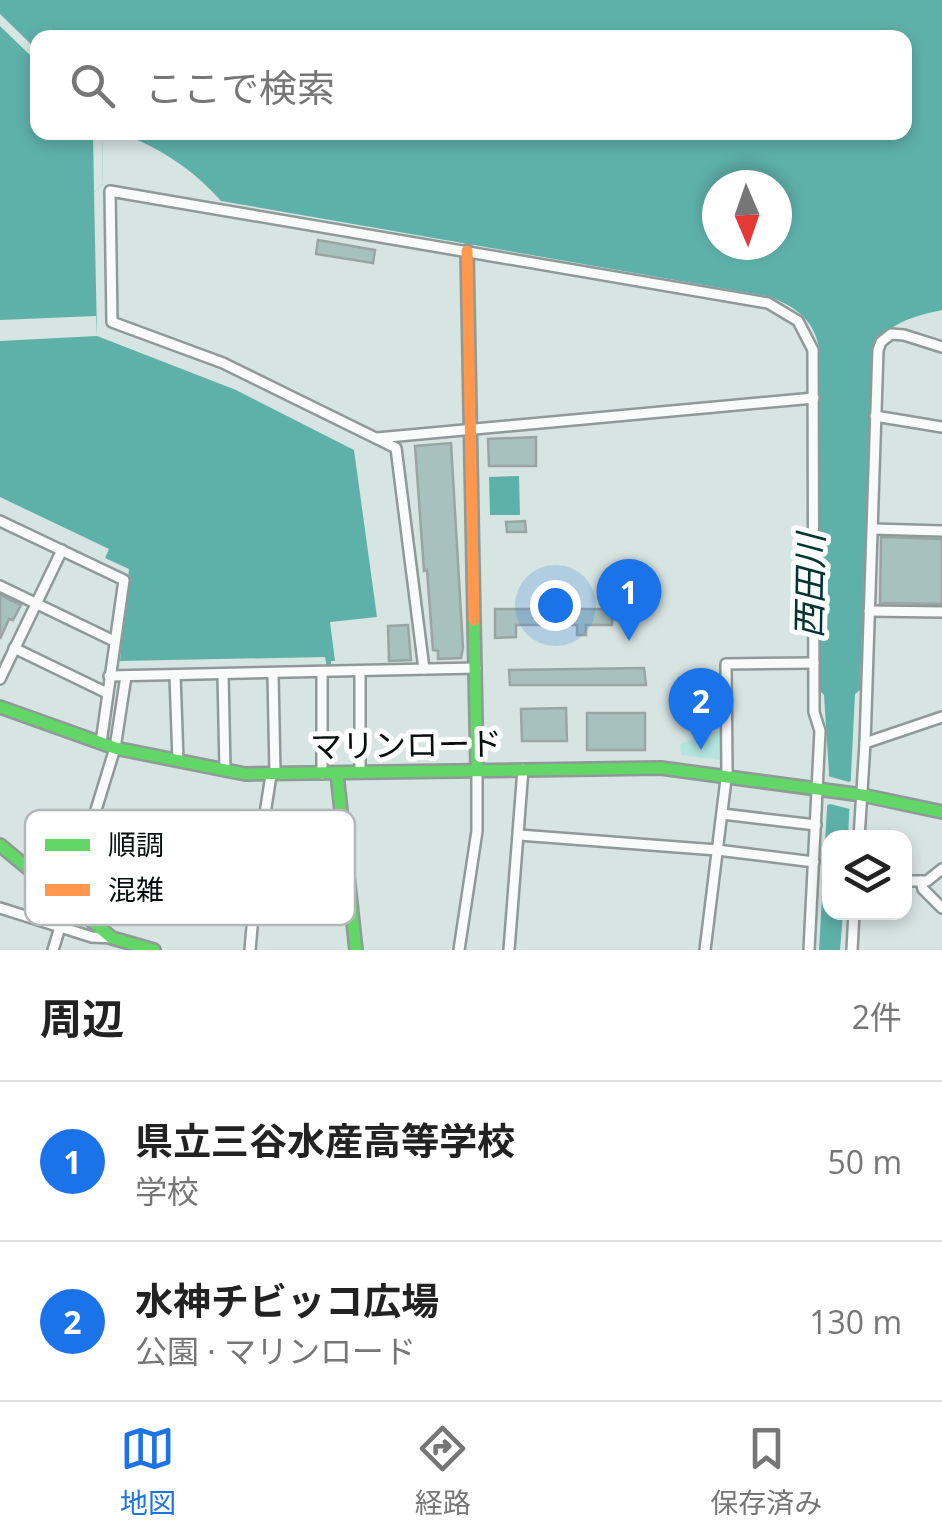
<!DOCTYPE html>
<html lang="ja">
<meta charset="utf-8">
<style>
:root{--surface:#fff;--page:#f6f6f6;--text:#222;--muted:#767676;--line:#e0e0e0;--accent:#1a73e8}
body{margin:0;font-family:"Open Sans","Noto Sans JP",sans-serif;background:var(--page);color:var(--text)}
.controls{position:absolute;right:30px;bottom:30px;display:grid;overflow:hidden;border-radius:20px;box-shadow:0 5px 15px #0003}
.controls button{width:90px;height:90px;display:grid;place-items:center;padding:0;border:0;border-bottom:2px solid var(--line);background:var(--surface);color:var(--text);font:50px sans-serif}
.compass{position:absolute;left:702px;top:170px;width:90px;height:90px;border-radius:50%;background:var(--surface);box-shadow:0 5px 15px #0003;rotate:178deg}
.you{position:absolute;left:555px;top:605px;width:35px;height:35px;margin:-25px;border:8px solid #fff;border-radius:50%;background:#1a73e8;box-shadow:0 0 0 15px #1a73e833}
.badge{display:grid;place-items:center;width:65px;height:65px;border-radius:50%;background:var(--accent);color:#fff;font-size:32px;font-weight:700}
.pin{position:absolute;translate:-50% -82px;filter:drop-shadow(0 2px 5px #0008)}
.pin::after{content:'';position:absolute;top:52px;width:35px;height:30px;background:inherit;clip-path:polygon(0 0,100% 0,50% 100%)}
.list{margin:0;padding:0;list-style:none}
h2{display:flex;justify-content:space-between;align-items:center;height:130px;margin:0;padding:0 40px;font-size:42px}
h2 small{font-size:32px;font-weight:400;color:var(--muted)}
.list li{display:grid;grid-template-columns:65px 1fr auto;gap:30px;align-items:center;box-sizing:border-box;height:160px;padding:0 40px;border-top:2px solid var(--line)}
.list b{display:block;font-size:38px;white-space:nowrap}
.list p{margin:0;font-size:32px;white-space:nowrap;color:var(--muted)}
.list em{font-size:32px;font-style:normal;color:var(--muted)}
.icon{flex:none;width:55px;height:55px;fill:none;stroke:currentColor;stroke-width:2;stroke-linecap:round;stroke-linejoin:round}
.map{position:relative;flex:none;width:942px;height:950px;overflow:hidden}
.search{position:absolute;background:var(--surface);box-shadow:0 5px 15px #0003;left:30px;right:30px;top:30px;height:110px;display:flex;align-items:center;gap:25px;box-sizing:border-box;padding:0 35px;border-radius:20px;color:var(--muted);font-size:38px}
.sheet{height:450px;background:var(--surface)}
nav{display:flex;justify-content:space-around;align-items:center;box-sizing:border-box;height:140px;border-top:2px solid var(--line);background:var(--surface);font-size:28px;color:var(--muted)}
nav a{display:grid;justify-items:center;gap:5px}
nav .on{color:var(--accent)}
.map>svg:first-child{display:block}
.green{fill:#b4e6df}
.water{fill:#5eb1a9;fill-rule:evenodd}
.pier{fill:#d6e4e2}
.building{fill:#a7c1be;stroke:#9aa5a3;stroke-width:2.5}
.lines{fill:none;stroke-linecap:round;stroke-linejoin:round}
.street-casing{stroke:#8f9a98;stroke-width:14}
.fast-casing{stroke:#8f9a98;stroke-width:16}
.slow-casing{stroke:#8f9a98;stroke-width:16}
.street{stroke:#f9fbfb;stroke-width:9}
.fast{stroke:#63d668;stroke-width:11}
.slow{stroke:#ff974d;stroke-width:11}
.labels{text-anchor:middle;dominant-baseline:central;stroke-width:10;stroke-linejoin:round;paint-order:stroke}
.street-label{font-size:32px;fill:#060f0e;stroke:#fff}
.water-label{font-size:35px;font-style:italic;fill:#00342f;stroke:#fff}
.key{fill:#fff;stroke:#b4b7b7;stroke-width:2.5}
.key-label{font-size:28px;fill:#060f0e}
</style>
<div class="map">
<svg width="942" height="950" viewBox="0 0 942 950">
<rect width="100%" height="100%" fill="#d6e4e2"/>
<polygon class="green" points="722,729 722,760 681,755 680,744"/>
<g class="water">
<path d="M0,0H942V310C915,316 885,323 872,351L860,690L855,694L848,837L830,838V912L843,913L840,950H819L829,773L824,695L820,691V352C815,320 796,306 767,296L221,201C194,170 159,147 120,133L904,132V38H38V132H101L102,136L103,184L94,192L97,336L236,390L354,450L377,617L330,622L335,661H331V667L327,668L325,657L120,661L129,569L105,558L109,549L0,497ZM717,185H777V245H717Z"/>
<polygon points="519,476 520,515 490,515 489,477"/>
</g>
<g class="pier">
<polygon points="0,14 37,50 37,62 0,26"/>
<polygon points="93,133 101,133 102,136 103,184 94,192"/>
<polygon points="96,316 97,336 0,341 0,320"/>
<polygon points="824,775 849,782 856,778 854,810 830,804 821,808"/>
</g>
<g class="building">
<polygon points="318,240 375,250 373,263 316,254"/>
<polygon points="536,437 536,466 489,466 488,439"/>
<polygon points="451,443 463,648 461,658 438,659 438,651 433,650 427,570 424,571 415,446"/>
<polygon points="525,521 526,532 507,532 506,522"/>
<polygon points="881,537 942,539 942,604 880,603"/>
<polygon points="0,595 21,605 13,620 9,619 0,639"/>
<polygon points="495,609 612,609 612,625 586,625 586,635 577,635 577,625 516,625 516,637 495,638"/>
<polygon points="408,625 411,660 389,661 388,626"/>
<polygon points="644,668 646,685 510,685 509,670"/>
<polygon points="566,708 567,741 522,741 521,709"/>
<rect x="587" y="713" width="58" height="37"/>
</g>
<g class="lines">
<g class="street-casing">
<g id="street">
<polyline points="875,416 942,427"/>
<polyline points="377,438 814,398"/>
<polyline points="0,521 124,580 101,743"/>
<polyline points="873,529 942,531"/>
<polyline points="0,586 114,641"/>
<polyline points="869,611 942,612"/>
<polyline points="14,648 107,693"/>
<polyline points="424,669 396,448 223,363 112,322 110,191 768,303 798,321 813,350 814,712 820,731 809,950"/>
<polyline points="360,671 360,773"/>
<polyline points="322,672 322,774"/>
<polyline points="223,674 225,770"/>
<polyline points="273,674 275,774"/>
<polyline points="175,675 178,761"/>
<polyline points="109,676 476,668"/>
<polyline points="0,679 62,550"/>
<polyline points="865,743 942,717"/>
<polyline points="722,814 816,825"/>
<polyline points="89,830 128,840 185,844 258,859"/>
<polyline points="519,835 717,850 814,862"/>
<polyline points="859,838 865,743 878,350 881,342 891,334 904,335 942,347"/>
<polyline points="904,881 927,881 942,869"/>
<polyline points="921,881 923,889 942,908"/>
<polyline points="0,908 92,937 112,938"/>
<polyline points="53,950 115,748 126,676"/>
<polyline points="250,950 258,859 271,775"/>
<polyline points="459,950 477,831 477,770"/>
<polyline points="509,950 523,769"/>
<polyline points="705,950 727,771 726,664 814,663"/>
<polyline points="852,950 854,912"/>
</g>
</g>
<g class="fast-casing">
<g id="fast">
<polyline points="474,620 477,770"/>
<polyline points="0,707 115,748 245,774 661,768 862,795 942,812"/>
<polyline points="337,774 356,950"/>
<polyline points="0,845 112,938 154,950"/>
</g>
</g>
<g class="slow-casing">
<polyline id="slow" points="467,251 474,620"/>
</g>
<use href="#street" class="street"/>
<use href="#fast" class="fast"/>
<use href="#slow" class="slow"/>
</g>
<g class="labels">
<g class="street-label">
<text transform="translate(406 744) rotate(-1)">マリンロード</text>
</g>
<g class="water-label">
<text transform="translate(809 586) rotate(-89)">西田川</text>
</g>
</g>
<rect x="25" y="810" width="330" height="115" rx="15" class="key"/>
<rect x="45" y="839" width="45" height="12" fill="#63d668"/>
<rect x="45" y="884" width="45" height="12" fill="#ff974d"/>
<g class="key-label">
<text x="108" y="855">順調</text>
<text x="108" y="900">混雑</text>
</g>
</svg>
<div class="controls">
<button><svg class="icon" aria-label="layers" viewBox="0 0 24 24"><path d="M12 4l9 5-9 5-9-5zM3 14l9 5 9-5"/></svg></button>
</div>
<svg class="compass" viewBox="-18 -18 36 36"><path d="M0-13l5 13h-10z" fill="#e53935"/><path d="M0 13l5-13h-10z" fill="#767676"/></svg>
<div class="you"></div>
<div class="pin badge" style="left:629px;top:641px">1</div>
<div class="pin badge" style="left:701px;top:750px">2</div>
<div class="search"><svg class="icon" aria-label="search" viewBox="0 0 24 24"><circle cx="10" cy="10" r="6"/><path d="M15 15l6 6"/></svg>ここで検索</div>
</div>
<section class="sheet">
<h2>周辺<small>2件</small></h2>
<ul class="list">
<li><span class="badge">1</span><div><b>県立三谷水産高等学校</b><p>学校</p></div><em>50 m</em></li>
<li><span class="badge">2</span><div><b>水神チビッコ広場</b><p>公園 · マリンロード</p></div><em>130 m</em></li>
</ul>
</section>
<nav>
<a class="on"><svg class="icon" aria-label="map" viewBox="0 0 24 24"><path d="M3 6l6-2 6 2 6-2v14l-6 2-6-2-6 2zM9 4v14M15 6v14"/></svg>地図</a>
<a><svg class="icon" aria-label="directions" viewBox="0 0 24 24"><path d="M12 3l9 9-9 9-9-9zM9 14v-3h6M13 9l2 2-2 2"/></svg>経路</a>
<a><svg class="icon" aria-label="saved" viewBox="0 0 24 24"><path d="M7 4h10v16l-5-4-5 4z"/></svg>保存済み</a>
</nav>
